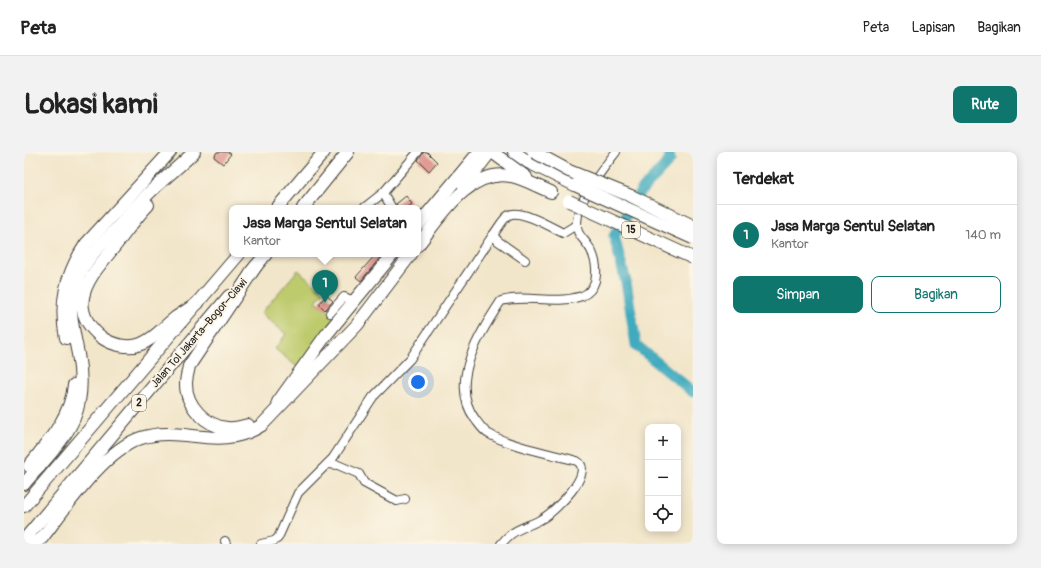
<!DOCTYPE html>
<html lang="id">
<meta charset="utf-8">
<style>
:root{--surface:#fff;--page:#f2f2f2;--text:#222;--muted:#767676;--line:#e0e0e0;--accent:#0f766e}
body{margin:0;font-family:Pangolin,sans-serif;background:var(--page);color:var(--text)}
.controls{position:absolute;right:12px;bottom:12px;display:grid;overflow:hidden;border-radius:8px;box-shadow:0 2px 10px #0003}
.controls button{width:36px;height:36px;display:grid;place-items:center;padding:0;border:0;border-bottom:1px solid var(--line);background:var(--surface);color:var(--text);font:20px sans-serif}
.you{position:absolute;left:394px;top:230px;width:14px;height:14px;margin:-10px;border:3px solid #fff;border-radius:50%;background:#1a73e8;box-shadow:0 0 0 6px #1a73e833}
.badge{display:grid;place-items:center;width:26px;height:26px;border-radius:50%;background:var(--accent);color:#fff;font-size:13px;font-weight:700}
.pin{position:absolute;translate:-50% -33px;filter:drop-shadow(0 1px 2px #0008)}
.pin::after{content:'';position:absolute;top:21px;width:14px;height:12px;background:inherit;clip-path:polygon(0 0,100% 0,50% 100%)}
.popup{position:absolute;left:205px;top:53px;width:192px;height:52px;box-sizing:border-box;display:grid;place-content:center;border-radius:8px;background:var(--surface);filter:drop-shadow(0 1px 3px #0005);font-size:13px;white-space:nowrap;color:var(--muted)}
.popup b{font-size:15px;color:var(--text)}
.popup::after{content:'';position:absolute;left:50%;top:100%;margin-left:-8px;border:8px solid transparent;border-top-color:var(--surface)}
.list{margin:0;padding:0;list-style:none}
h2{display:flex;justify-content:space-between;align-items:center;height:52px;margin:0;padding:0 16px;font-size:17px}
h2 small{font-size:13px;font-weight:400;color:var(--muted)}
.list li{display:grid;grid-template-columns:26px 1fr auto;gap:12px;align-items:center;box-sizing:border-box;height:60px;padding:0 16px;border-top:1px solid var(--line)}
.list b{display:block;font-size:15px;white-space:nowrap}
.list p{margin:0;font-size:13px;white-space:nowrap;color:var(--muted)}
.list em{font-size:13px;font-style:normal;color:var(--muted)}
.actions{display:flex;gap:8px;padding:12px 16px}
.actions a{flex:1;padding:9px 0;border:1px solid var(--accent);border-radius:8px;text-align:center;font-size:14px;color:var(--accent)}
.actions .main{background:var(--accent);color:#fff}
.icon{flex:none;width:22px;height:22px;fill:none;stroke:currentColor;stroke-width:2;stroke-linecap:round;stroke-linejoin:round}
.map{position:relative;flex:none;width:669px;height:392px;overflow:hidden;border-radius:8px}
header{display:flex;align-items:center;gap:24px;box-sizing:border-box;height:56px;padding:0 20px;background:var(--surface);border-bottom:1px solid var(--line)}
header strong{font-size:19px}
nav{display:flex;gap:22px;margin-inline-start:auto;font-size:14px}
.intro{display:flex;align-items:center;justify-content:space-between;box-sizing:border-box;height:96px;padding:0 24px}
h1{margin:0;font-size:28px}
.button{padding:10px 18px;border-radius:8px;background:var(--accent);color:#fff;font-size:14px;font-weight:700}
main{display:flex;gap:24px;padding:0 24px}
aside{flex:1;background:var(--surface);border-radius:8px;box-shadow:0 2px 10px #0003}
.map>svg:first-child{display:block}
.green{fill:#becb6d;stroke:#6d7444}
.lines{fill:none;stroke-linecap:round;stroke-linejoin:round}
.river{stroke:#3faabe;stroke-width:11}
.building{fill:#df928c}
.minor-casing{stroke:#3c3a36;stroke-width:10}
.highway-casing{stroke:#3c3a36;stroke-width:14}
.minor{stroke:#fff;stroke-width:8}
.highway{stroke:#fff;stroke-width:12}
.highway-bridge-casing{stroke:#3c3a36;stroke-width:14;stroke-linecap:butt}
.highway-bridge{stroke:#fff;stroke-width:12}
.labels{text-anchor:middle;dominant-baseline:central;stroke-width:4;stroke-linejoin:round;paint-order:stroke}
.shield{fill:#fcf5e5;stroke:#5f5d58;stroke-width:1}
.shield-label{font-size:10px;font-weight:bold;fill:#1c1c1c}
.street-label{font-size:11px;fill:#1c1c1c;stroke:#fcf5e5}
</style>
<header>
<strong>Peta</strong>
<nav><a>Peta</a><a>Lapisan</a><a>Bagikan</a></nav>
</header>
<div class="intro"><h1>Lokasi kami</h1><a class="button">Rute</a></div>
<main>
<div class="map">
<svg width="669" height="392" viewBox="0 0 669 392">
<rect width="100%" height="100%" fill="#fcf5e5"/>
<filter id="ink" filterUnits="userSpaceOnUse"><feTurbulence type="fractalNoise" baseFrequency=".025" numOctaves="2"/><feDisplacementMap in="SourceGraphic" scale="8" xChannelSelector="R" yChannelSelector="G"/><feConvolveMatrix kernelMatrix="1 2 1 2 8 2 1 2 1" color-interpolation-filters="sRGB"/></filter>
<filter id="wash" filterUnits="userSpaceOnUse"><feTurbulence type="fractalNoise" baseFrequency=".012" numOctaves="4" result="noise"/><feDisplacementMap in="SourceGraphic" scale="16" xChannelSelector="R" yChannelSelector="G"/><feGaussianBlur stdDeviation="0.9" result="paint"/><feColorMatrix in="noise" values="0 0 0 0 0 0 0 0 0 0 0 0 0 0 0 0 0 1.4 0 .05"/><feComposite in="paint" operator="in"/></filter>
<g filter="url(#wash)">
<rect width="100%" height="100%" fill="#f2e6ca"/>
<polygon class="green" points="274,118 300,140 292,149 315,167 276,217 251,197 262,182 237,161"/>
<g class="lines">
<polyline class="river" points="645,0 646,8 617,39 590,84 602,130 612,193 669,240"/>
</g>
<g id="blocks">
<g class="building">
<polygon points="193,0 204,0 207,2 199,12 190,5"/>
<polygon points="400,0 403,0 413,10 405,19 394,8"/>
<polygon points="382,44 388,52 383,56 375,56 372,52"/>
<polygon points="352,102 359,102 337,129 332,125"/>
<polygon points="302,143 309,149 301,158 295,152"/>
</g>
</g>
</g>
<g filter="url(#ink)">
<use href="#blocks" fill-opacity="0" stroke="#3c3a36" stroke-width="1"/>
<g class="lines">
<g class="minor-casing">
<g id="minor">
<polyline points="359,41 368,56"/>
<polyline points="340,56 359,41 394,0"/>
<polyline points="469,83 474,89 501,108"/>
<polyline points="306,161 320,145 330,149"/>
<polyline points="304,312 314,313 335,322 340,331 373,349 381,347"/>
<polyline points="201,389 202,392"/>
<path d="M237,392L250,389L254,386L274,341L309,306L349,245L386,207L469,83C474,77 479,66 485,63C497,57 527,75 539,81L549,75L553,71"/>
<path d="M477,392C480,389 482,386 486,383C495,375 509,373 519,366C530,360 572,320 553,309C528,302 486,294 465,282C459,279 455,272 451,267C424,230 456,181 477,149C503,142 531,153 558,144C565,141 569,136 571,129C574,117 571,102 563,92C557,84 552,81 553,71C553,48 579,17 592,0"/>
</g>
</g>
<g class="highway-casing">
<g id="highway">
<polyline points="468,0 502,25"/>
<polyline points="490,0 504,10 551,33"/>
<polyline points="440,34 466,0"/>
<path d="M124,53C112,65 102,80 91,94C69,121 38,153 77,185C88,193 105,197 117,192C132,186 139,175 151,166C158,161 167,156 174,151"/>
<polyline points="253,56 300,0"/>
<polyline points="279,56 324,0"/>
<polyline points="394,73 455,0"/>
<path d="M394,93C416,65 445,16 487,24C501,27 514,35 527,40"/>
<polyline points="227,120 242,102"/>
<path d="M42,186C35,150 42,122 62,92L146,0"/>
<polyline points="254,250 302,183 369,102"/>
<path d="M224,273C217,275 210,277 203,276C182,274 162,254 162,232C162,226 164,220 165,214L232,114"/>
<path d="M5,314C24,290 47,265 50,233"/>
<path d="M0,332C39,286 66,267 54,202C50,181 44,159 49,139C56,113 74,95 92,77C102,65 112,54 123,43C138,28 155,15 170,0"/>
<polyline points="0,354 215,102"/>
<polyline points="0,388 205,144"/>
<path d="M10,392L18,386C42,355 80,298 117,286C159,272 194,301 238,273L333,173L387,102"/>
</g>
</g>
<use href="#minor" class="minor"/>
<use href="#highway" class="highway"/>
<g class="highway-bridge-casing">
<g id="highway-bridge">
<polyline points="510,0 545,19 607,44 669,74"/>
<polyline points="551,33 669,86"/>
<polyline points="545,49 669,106"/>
</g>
</g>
<use href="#highway-bridge" class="highway-bridge"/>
</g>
</g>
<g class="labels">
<g class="shield">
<rect x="598" y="70" width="18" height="16" rx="3"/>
<rect x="108" y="243" width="14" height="16" rx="3"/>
</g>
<g class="shield-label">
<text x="607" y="78">15</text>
<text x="115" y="251">2</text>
</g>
<g class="street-label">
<text transform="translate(175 181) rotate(-49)">Jalan Tol Jakarta–Bogor–Ciawi</text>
</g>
</g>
</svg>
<div class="controls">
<button>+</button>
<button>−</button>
<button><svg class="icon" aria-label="locate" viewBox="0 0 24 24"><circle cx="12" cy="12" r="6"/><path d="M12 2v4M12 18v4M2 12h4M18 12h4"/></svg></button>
</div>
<div class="you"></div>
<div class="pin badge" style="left:301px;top:151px">1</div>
<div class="popup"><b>Jasa Marga Sentul Selatan</b>Kantor</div>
</div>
<aside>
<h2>Terdekat<small></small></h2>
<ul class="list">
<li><span class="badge">1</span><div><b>Jasa Marga Sentul Selatan</b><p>Kantor</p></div><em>140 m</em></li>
</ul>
<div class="actions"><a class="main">Simpan</a><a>Bagikan</a></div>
</aside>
</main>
